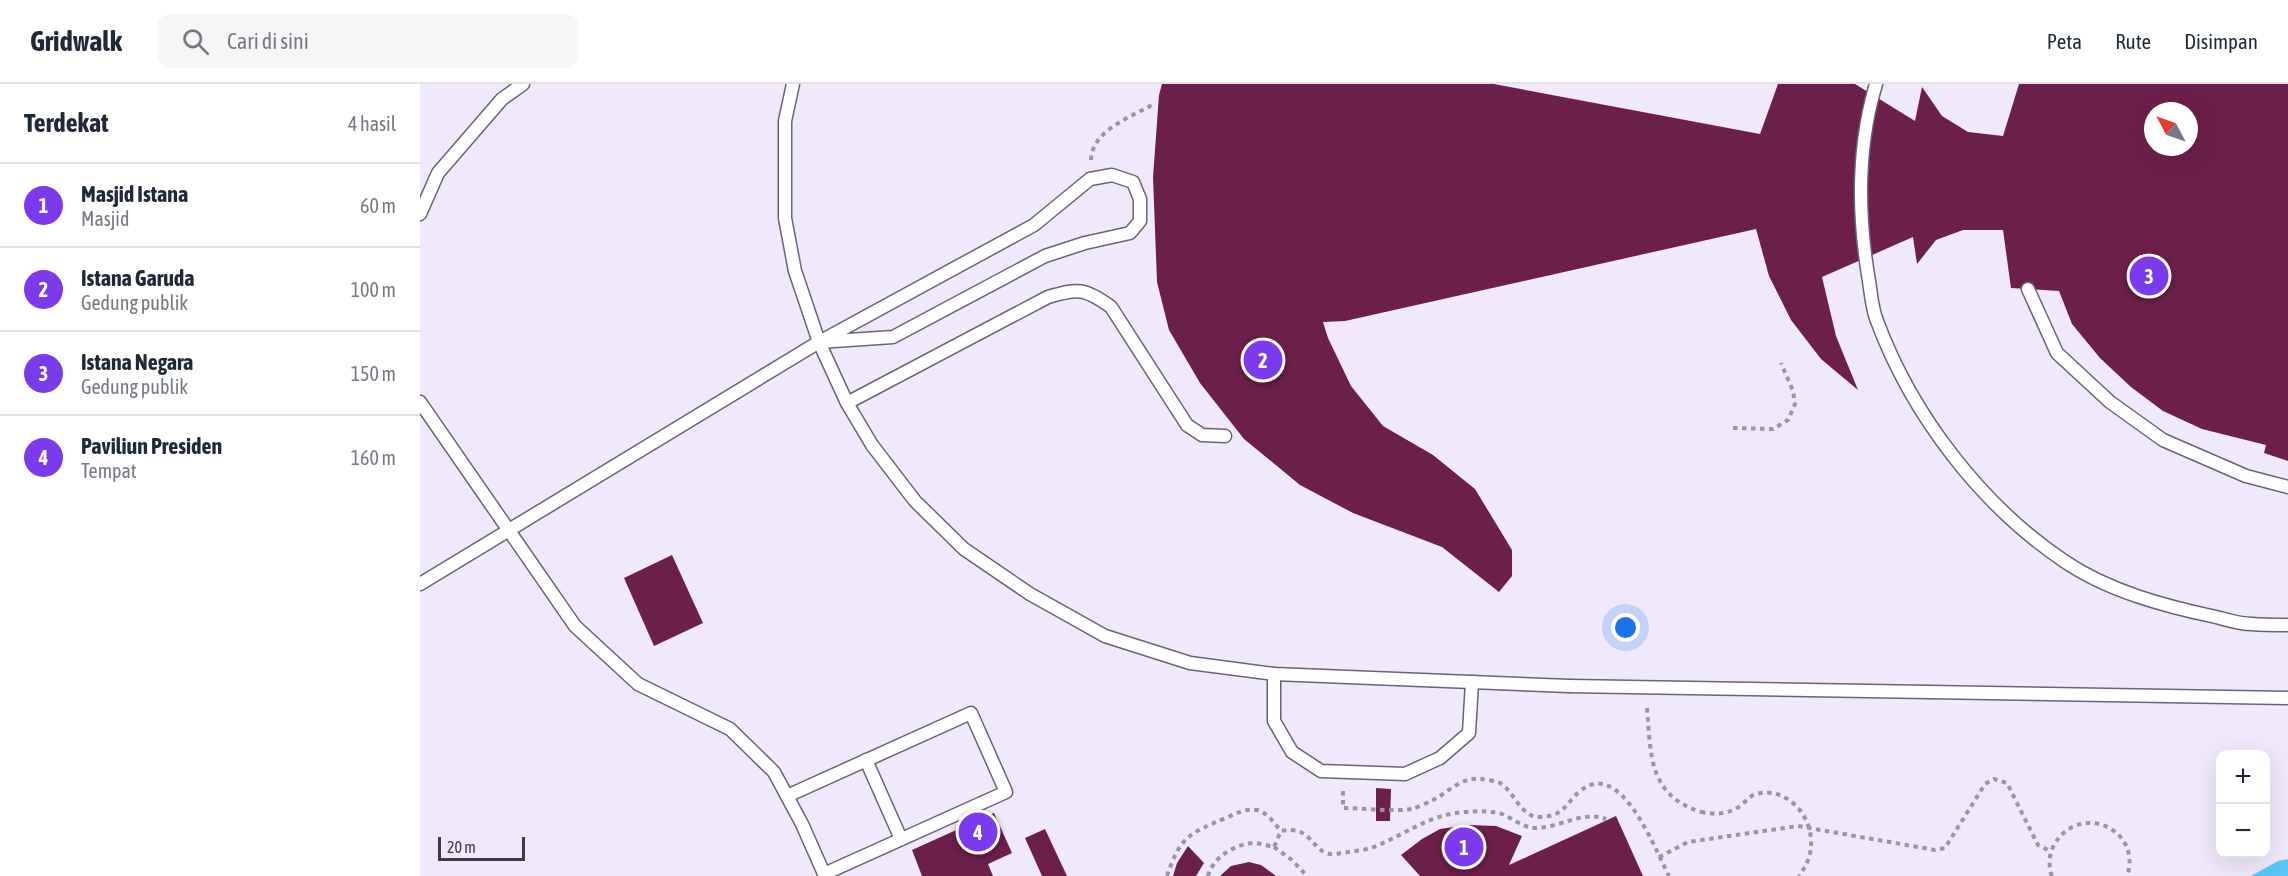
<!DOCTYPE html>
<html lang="id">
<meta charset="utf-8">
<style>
:root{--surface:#fff;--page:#f6f6f7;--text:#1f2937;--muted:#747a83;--line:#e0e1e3;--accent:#7c3aed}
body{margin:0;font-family:"Asap Condensed",sans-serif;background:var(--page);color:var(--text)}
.controls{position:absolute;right:18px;bottom:18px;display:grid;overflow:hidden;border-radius:12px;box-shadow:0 6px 24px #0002}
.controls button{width:54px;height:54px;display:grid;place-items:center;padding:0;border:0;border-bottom:2px solid var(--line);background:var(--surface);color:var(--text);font:30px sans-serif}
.compass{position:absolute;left:1724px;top:18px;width:54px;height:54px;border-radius:50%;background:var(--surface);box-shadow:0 6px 24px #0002;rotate:311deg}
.scale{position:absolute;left:18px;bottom:15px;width:87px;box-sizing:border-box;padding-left:6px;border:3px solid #3d3b42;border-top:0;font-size:16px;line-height:21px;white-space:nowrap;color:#3d3b42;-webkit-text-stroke:4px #f0e9fc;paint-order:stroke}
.you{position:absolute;left:1206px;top:544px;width:21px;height:21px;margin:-15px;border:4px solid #fff;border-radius:50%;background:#1a73e8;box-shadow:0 0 0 9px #1a73e833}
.badge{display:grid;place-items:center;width:39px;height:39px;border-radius:50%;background:var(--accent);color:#fff;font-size:20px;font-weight:700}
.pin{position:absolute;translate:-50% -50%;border:3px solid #fff;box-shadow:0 2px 6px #0006}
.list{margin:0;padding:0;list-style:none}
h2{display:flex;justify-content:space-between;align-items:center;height:78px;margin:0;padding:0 24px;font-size:26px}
h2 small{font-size:20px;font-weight:400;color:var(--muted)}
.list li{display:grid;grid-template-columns:39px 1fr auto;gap:18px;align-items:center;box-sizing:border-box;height:84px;padding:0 24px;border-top:2px solid var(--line)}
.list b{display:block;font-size:22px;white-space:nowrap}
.list p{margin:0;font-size:20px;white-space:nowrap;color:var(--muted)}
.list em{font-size:20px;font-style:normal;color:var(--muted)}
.icon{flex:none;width:33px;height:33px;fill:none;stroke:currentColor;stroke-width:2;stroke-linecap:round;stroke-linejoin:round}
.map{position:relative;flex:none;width:1868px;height:792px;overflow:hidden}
header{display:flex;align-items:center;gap:36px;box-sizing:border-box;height:84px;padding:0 30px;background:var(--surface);border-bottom:2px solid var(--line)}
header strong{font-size:28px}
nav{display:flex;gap:33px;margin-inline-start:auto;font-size:21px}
.search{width:420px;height:54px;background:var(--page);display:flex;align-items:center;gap:15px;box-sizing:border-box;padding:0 21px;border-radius:12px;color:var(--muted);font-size:22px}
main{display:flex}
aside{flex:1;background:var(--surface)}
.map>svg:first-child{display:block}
.water{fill:#5ac7f7}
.building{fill:#6d1f4b;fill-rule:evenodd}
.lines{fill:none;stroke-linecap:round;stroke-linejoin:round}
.service-casing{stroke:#696373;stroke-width:15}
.path{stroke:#9a95a2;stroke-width:4;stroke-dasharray:4.5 4.5;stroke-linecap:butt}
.service{stroke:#fff;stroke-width:12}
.service-bridge-casing{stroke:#696373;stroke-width:15;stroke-linecap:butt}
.path-bridge{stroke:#9a95a2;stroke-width:4;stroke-dasharray:4.5 4.5;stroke-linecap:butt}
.service-bridge{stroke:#fff;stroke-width:12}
</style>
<header>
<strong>Gridwalk</strong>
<div class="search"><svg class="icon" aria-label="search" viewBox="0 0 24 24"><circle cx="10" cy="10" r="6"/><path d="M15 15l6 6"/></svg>Cari di sini</div>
<nav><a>Peta</a><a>Rute</a><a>Disimpan</a></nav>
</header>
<main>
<aside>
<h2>Terdekat<small>4 hasil</small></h2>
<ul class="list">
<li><span class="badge">1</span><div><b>Masjid Istana</b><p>Masjid</p></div><em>60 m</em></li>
<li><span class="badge">2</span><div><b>Istana Garuda</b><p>Gedung publik</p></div><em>100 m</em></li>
<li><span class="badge">3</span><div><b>Istana Negara</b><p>Gedung publik</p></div><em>150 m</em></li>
<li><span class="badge">4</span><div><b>Paviliun Presiden</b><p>Tempat</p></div><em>160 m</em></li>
</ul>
</aside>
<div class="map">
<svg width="1868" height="792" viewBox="0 0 1868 792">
<rect width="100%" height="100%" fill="#f0e9fc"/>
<polygon class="water" points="1868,775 1868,792 1831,792 1858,777"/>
<g class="building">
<path d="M742,0H1074L1340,50L1358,0H1435L1495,37L1502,3L1522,32L1548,48L1583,52L1599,0H1868V377L1844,369L1846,361L1782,345L1743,327L1711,303L1680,274L1652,240L1639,207L1591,204L1583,146H1543L1516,156L1497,180L1493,153L1402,193L1416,252L1438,306L1401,275L1371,236L1349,192L1336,145L925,237L903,238L908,254L931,302L963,342L1013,371L1055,405L1092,466V492L1079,508L1022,463L933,429L880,401L824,355L780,299L749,246L737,198L733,93L739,11ZM1733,27H1769V63H1733Z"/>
<polygon points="252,471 283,539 234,562 204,494"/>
<polygon points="956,704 971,705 970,737 956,737"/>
<polygon points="574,729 592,769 568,780 573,792 502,792 492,766"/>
<polygon points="1196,732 1223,792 1000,792 981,771 1002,755 1020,745 1048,741 1076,742 1102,752 1089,781"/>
<polygon points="625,745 647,792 622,792 605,754"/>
<polygon points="768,762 784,779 776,792 753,792 757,779"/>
<polygon points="829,778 841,781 856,792 800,792 811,782"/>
</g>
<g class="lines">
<g class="service-casing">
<g id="service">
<polyline points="373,0 365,37 365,134 375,187 399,258 427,319 452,361 495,417 544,465 610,510 685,552 770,579 854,590 1149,602"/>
<path d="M1456,0C1437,63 1438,133 1449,197C1451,210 1452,225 1457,237C1492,331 1561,421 1644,477C1688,507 1744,522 1796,533C1808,536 1820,540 1832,540C1844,541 1856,541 1868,541"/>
<polyline points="0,130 18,89 82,15 103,0"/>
<polyline points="1608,205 1637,269 1690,318 1743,356 1826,392 1868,403"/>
<polyline points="0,318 155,542 218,600 310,645 354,688 382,740 405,792"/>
<path d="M427,319L628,213C658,204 665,204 691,223L767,341L782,351L805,352"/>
<polyline points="0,500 399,258 614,141 670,95 692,91 713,98 720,115 720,137 710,149 665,159 625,172 473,253 399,258"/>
<polyline points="854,590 854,637 872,668 901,687 985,690 1020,674 1049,649 1052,598"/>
<polyline points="446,676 481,755"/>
<polyline points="367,712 551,629 586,708 404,790"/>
</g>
</g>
<g class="path">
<path d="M671,76C672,46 711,33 734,20"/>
<polyline points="1313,344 1353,345 1368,336 1375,320 1373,307 1361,279"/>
<path d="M1227,624C1231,671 1228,711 1281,728"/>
<path d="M923,707V724C944,724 972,728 992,725C998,723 1007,719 1013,716C1029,708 1042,692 1062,695C1067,696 1075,697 1080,699C1094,707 1101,734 1120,733C1145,732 1145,720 1160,707C1201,673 1235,766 1249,792"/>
<polyline points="854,763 872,776 887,792"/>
<polyline points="1239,773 1268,758 1378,742 1515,766 1525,764 1565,700 1574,695 1587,699 1618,761 1630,767"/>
<path d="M747,792C760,753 769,749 806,734C817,729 826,724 837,726C848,729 854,739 861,747C895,740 891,773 916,770C931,767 947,767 961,760C986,749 1008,733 1036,729C1051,727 1067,726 1082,730C1092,734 1104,744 1115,744C1141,744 1161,726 1186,735"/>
<path d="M788,792C793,773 815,760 834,759C840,759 848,762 854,763L861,747"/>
<path d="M1632,792C1628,782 1629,770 1634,761C1659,717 1723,745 1707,792"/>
</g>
<use href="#service" class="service"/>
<g class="service-bridge-casing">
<polyline id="service-bridge" points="1149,602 1868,614"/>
</g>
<path class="path-bridge" d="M1281,728C1293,730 1305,731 1317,724C1324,721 1328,712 1336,710C1360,703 1383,722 1389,744C1394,763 1390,777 1379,792"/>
<use href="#service-bridge" class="service-bridge"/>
</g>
</svg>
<div class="controls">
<button>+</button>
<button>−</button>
</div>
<svg class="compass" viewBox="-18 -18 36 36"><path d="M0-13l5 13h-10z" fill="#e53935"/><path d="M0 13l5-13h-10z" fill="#747a83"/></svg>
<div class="scale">20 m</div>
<div class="you"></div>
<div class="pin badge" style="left:1044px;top:763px">1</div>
<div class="pin badge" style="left:843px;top:276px">2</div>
<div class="pin badge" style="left:1729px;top:192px">3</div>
<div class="pin badge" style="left:558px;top:748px">4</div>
</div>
</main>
